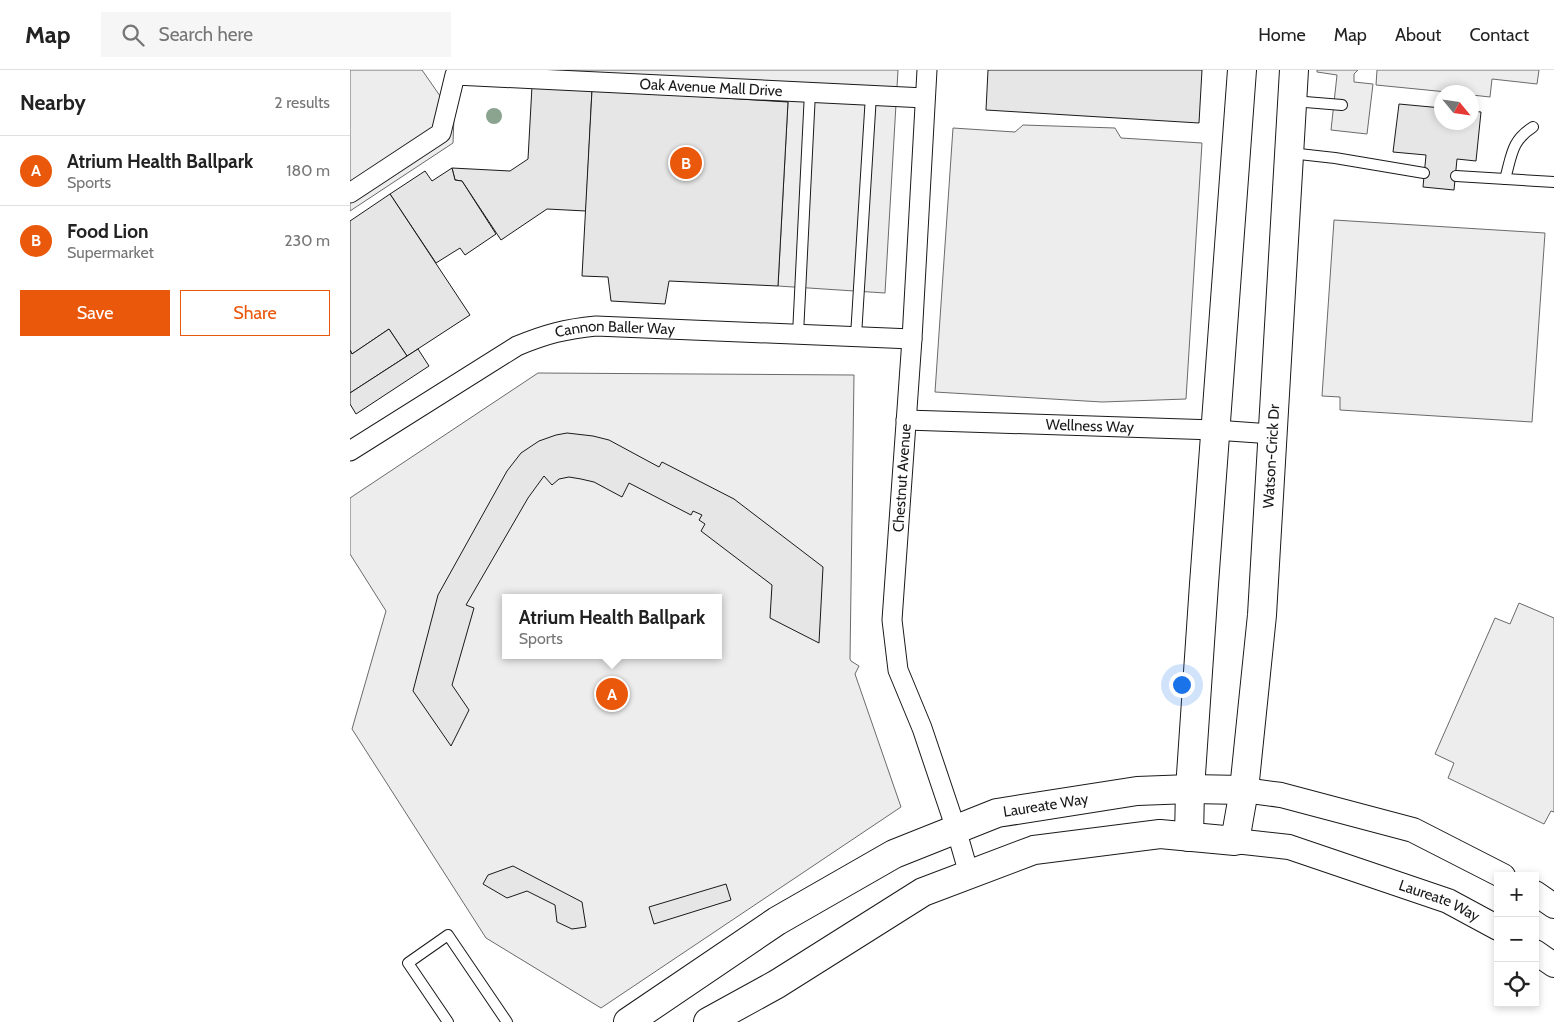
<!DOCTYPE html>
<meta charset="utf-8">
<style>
:root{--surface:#fff;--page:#f6f6f6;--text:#222;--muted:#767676;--line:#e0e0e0;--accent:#ea580c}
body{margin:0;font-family:Cabin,sans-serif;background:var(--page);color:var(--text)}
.controls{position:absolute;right:15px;bottom:15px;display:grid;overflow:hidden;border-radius:0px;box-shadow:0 2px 8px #0003}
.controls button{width:45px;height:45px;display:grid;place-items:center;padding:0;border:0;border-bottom:1px solid var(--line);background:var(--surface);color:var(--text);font:25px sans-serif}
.compass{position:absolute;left:1084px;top:15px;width:45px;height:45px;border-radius:50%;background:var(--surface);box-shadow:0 2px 8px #0003;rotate:119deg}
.you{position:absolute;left:831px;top:614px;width:18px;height:18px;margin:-12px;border:4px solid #fff;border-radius:50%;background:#1a73e8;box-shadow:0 0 0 8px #1a73e833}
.badge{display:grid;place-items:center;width:32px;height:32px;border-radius:50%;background:var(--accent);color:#fff;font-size:16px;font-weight:700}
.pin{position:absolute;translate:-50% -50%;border:2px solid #fff;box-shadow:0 1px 5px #0006}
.popup{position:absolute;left:152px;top:524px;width:220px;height:65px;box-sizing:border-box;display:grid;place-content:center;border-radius:0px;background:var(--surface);filter:drop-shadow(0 1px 4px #0005);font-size:16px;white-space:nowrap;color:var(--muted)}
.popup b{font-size:19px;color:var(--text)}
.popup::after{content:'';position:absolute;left:50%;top:100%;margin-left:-10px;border:10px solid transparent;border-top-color:var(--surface)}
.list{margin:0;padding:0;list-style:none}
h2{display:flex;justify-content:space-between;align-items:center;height:65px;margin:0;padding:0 20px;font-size:21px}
h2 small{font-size:16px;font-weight:400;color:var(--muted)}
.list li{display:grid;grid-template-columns:32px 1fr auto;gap:15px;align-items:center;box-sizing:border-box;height:70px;padding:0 20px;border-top:1px solid var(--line)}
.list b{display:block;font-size:19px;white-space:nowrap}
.list p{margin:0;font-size:16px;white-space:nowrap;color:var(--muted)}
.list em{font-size:16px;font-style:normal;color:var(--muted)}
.actions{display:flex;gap:10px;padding:15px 20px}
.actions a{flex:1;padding:11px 0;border:1px solid var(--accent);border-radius:0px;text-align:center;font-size:18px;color:var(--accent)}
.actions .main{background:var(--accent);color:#fff}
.icon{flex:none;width:28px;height:28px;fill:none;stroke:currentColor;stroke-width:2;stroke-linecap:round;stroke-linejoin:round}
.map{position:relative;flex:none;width:1204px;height:952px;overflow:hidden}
header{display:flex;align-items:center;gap:30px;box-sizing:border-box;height:70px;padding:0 25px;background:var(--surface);border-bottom:1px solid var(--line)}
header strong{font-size:24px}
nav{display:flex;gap:28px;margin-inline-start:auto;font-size:18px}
.search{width:350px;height:45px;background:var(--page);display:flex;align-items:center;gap:12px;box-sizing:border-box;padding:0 18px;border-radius:0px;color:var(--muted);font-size:19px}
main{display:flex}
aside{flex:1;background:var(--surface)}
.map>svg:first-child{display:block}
.built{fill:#ededed;stroke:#6a6a6a;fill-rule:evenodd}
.building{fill:#e6e6e6;stroke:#1a1a1a}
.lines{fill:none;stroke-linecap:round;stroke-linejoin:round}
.service-casing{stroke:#1a1a1a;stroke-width:12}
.minor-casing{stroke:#1a1a1a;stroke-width:21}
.tertiary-casing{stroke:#1a1a1a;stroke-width:26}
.secondary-casing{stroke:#1a1a1a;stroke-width:30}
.service{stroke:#fff;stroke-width:10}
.minor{stroke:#fff;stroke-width:19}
.tertiary{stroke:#fff;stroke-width:24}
.secondary{stroke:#fff;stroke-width:28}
.tree{fill:#8aa48f}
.labels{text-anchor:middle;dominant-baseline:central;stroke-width:4;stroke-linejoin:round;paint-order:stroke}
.street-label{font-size:15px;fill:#1a1a1a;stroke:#fff}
</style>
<header>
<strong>Map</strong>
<div class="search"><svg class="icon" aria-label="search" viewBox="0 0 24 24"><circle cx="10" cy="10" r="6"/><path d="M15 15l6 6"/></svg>Search here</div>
<nav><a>Home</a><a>Map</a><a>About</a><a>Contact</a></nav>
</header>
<main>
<aside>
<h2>Nearby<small>2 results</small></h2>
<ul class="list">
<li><span class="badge">A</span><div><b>Atrium Health Ballpark</b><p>Sports</p></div><em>180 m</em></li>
<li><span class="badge">B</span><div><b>Food Lion</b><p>Supermarket</p></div><em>230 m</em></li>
</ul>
<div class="actions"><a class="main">Save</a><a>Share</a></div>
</aside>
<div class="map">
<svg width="1204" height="952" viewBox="0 0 1204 952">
<rect width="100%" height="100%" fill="#fff"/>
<g class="built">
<polygon points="0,0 72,0 104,46 103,73 0,141"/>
<polygon points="151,0 548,0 535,223 428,216 438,32 242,20"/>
<polygon points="967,0 1008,0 1004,4 1004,12 1023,14 1017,64 981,60 987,5 967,2"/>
<polygon points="1027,0 1189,0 1187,14 1142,9 1140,27 1122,25 1122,22 1097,22 1026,15"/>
<polygon points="673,55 765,58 771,68 852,73 836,329 752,332 585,322 603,58 665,62"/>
<polygon points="984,150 1195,163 1182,352 990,340 990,327 972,326"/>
<path d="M188,303L504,305L500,589L501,591L509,596L505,604L551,737L251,938L136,868L2,659L36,541L0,484V428ZM156,528H368V585H156Z"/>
<polygon points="1169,533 1204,548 1204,742 1201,741 1194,754 1098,708 1104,693 1085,684 1145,548 1160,554"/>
</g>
<g class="building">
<polygon points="638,0 852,0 849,53 636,40"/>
<polygon points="182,16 242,20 236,141 197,139 151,170 112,111 105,110 102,98 160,101 178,89"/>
<polygon points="242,20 438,32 428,216 319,211 315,234 261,231 258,207 232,206"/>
<polygon points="1049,34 1092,38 1092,52 1122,52 1122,41 1131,42 1126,91 1107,89 1104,120 1073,117 1076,85 1043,82"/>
<polygon points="102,98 105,110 112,111 146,164 115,185 110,178 86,193 40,124 75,101 82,111"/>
<polygon points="40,124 120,245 57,286 39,259 2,284 0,280 0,151"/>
<polygon points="39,259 57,286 0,323 0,280 2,284"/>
<polygon points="68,279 79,296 6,344 0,334 0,323"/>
<polygon points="217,363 243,366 259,370 309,397 312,392 384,429 473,497 469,573 420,548 422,515 351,461 355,454 349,450 352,445 343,441 341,445 279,413 272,427 244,412 231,409 219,407 209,409 202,415 194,406 178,428 116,535 124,538 102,615 119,640 101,676 63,621 88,525 157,401 171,383 189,371 206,365"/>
<polygon points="163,796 232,832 236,857 222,859 207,852 205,835 177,821 157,828 133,814 138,805"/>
<polygon points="376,814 381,830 304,854 299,837"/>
</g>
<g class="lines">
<g class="service-casing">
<g id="service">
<polyline points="943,31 992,35"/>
<polyline points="940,83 985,88 1074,103"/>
<polyline points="1106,106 1204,112"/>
<path d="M1155,109C1162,85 1161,71 1183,57"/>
<polyline points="448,264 460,22"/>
<polyline points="506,266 521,25"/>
<polyline points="98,952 58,893 98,865 157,952"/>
</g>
</g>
<g class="minor-casing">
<g id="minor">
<polyline points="577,0 562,269 542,550 548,600 572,658 606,759 619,804"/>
<path id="s1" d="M0,123L91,63L105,5L575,28"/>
<path id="s2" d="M556,350L865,360L923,364"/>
<path id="s3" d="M0,381L167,276C196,264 215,259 246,256L562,269"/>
</g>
</g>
<g class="tertiary-casing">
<g id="tertiary">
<polyline points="894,720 931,725 1063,760 1153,806"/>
<path id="s4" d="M885,771L939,777L1098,831L1148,858"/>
<polyline points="1185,823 1204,836"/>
<polyline points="1185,882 1204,895"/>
</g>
</g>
<g class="secondary-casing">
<g id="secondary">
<polyline points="839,767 840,719 854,514 892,0"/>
<path id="s5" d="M278,952L427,851L544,784L647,743L787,721L840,719L894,720"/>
<path id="s6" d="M358,952L427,914L573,822L684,780L810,764L885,771L894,720L912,545L944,0"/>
</g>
</g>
<use href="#service" class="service"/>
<use href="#minor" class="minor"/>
<use href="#tertiary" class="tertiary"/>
<use href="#secondary" class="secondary"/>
</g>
<circle class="tree" cx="144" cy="46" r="8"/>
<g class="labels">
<g class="street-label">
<text stroke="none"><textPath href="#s1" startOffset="425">Oak Avenue Mall Drive</textPath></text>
<text stroke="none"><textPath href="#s3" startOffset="298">Cannon Baller Way</textPath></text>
<text stroke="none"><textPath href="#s2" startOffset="184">Wellness Way</textPath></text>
<text stroke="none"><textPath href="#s6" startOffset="959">Watson-Crick Dr</textPath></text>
<text transform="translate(552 408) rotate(-86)">Chestnut Avenue</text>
<text stroke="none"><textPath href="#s5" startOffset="475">Laureate Way</textPath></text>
<text stroke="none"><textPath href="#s4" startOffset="214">Laureate Way</textPath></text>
</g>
</g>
</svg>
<div class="controls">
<button>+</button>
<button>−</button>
<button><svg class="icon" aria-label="locate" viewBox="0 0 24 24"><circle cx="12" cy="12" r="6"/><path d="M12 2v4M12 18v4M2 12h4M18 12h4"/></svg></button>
</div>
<svg class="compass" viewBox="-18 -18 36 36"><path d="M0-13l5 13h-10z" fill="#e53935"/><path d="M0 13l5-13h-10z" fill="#767676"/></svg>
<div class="you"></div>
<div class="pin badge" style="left:262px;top:624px">A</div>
<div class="popup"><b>Atrium Health Ballpark</b>Sports</div>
<div class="pin badge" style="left:336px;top:93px">B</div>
</div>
</main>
